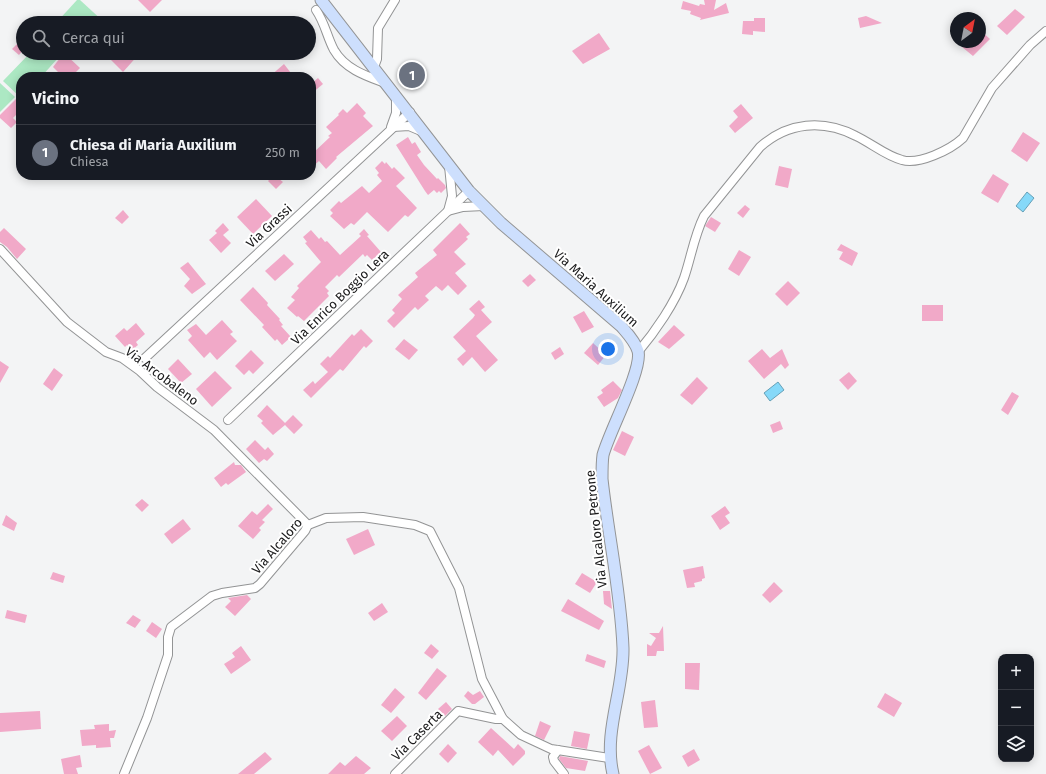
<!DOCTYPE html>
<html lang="it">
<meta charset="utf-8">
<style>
:root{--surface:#171b24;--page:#20242c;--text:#f1f3f6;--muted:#9ea1a6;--line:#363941;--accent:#478e88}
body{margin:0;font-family:"Fira Sans",sans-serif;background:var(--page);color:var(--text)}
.controls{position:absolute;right:12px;bottom:12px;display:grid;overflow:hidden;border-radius:8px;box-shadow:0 2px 10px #0003}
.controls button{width:36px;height:36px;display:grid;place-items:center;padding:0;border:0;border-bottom:1px solid var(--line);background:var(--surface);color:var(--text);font:20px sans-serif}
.compass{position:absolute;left:950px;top:12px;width:36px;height:36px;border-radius:50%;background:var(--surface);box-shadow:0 2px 10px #0003;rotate:32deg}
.you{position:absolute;left:608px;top:349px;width:14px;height:14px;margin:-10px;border:3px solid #fff;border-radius:50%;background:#1a73e8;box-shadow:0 0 0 6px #1a73e833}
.badge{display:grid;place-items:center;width:26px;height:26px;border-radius:50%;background:var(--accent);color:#fff;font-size:13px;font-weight:700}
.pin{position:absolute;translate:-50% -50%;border:2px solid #fff;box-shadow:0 1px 4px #0006}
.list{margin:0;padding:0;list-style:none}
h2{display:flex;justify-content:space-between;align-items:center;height:52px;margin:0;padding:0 16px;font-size:17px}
h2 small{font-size:13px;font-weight:400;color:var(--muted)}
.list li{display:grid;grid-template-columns:26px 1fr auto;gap:12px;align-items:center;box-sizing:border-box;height:56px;padding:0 16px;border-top:1px solid var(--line)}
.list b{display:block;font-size:15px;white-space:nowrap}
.list p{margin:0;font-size:13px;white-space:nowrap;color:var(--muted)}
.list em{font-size:13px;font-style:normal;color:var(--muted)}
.icon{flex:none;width:22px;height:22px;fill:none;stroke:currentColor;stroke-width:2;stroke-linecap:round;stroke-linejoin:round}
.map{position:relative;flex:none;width:1046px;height:774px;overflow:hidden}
.search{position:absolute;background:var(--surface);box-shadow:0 2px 10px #0003;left:16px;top:16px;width:300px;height:44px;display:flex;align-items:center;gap:10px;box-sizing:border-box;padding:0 14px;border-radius:22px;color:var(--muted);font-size:15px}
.panel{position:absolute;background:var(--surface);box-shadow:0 2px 10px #0003;left:16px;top:72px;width:300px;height:108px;border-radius:16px}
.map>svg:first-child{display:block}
.green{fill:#ace8c3}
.water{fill:#86d9f9;stroke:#66a0b7}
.building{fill:#f1a9c8}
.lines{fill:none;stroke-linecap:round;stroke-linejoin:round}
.street-casing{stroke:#939495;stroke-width:10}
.secondary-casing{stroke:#939495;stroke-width:13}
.street{stroke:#fff;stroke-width:8}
.secondary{stroke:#cddffd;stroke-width:11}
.labels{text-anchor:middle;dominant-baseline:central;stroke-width:4;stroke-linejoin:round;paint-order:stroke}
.street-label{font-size:13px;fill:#1b1b1c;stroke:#fff}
</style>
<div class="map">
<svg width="1046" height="774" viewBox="0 0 1046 774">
<rect width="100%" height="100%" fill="#f3f4f5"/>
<g class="green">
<polygon points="77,0 80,0 105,23 56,23"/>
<polygon points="30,53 53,53 58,58 41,77 21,77 21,98 3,81"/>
<polygon points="0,83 15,97 0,112"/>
</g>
<g class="water">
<polygon points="1027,192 1034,198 1023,212 1016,206"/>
<polygon points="778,382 784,390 770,401 764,393"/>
</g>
<g class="building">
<polygon points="138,0 162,0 150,12"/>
<polygon points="704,0 716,0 714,10 726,3 729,13 700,20 701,18 690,14 691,11 681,9 683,1 699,6 700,4 705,5"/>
<polygon points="1015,9 1025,17 1007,35 997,26"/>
<polygon points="866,16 882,23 860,28 858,18"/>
<polygon points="754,18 765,18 765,32 753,31 753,35 742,34 743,21 754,21"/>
<polygon points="980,30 990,39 973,56 962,47 967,42 980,42"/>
<polygon points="599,33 610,49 583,64 572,51"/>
<polygon points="23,38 23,50 19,55 12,49"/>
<polygon points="64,53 80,68 71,77 63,77 53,67"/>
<polygon points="118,53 140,53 123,72 111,60"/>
<polygon points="284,64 294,77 269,77"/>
<polygon points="411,70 422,80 415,88 413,86 411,88 402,81"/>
<polygon points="318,78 323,84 311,94 311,84"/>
<polygon points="17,98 21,102 21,110 13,118 17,122 11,128 0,118 0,115"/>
<polygon points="357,103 366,113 363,116 373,126 336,157 337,158 326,169 319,161 311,168 311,155 330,137 328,136 332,133 326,127 339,115 338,114 343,109 347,113"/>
<polygon points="741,104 753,118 735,133 729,126 738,117 733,111"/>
<polygon points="1023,132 1040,143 1027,162 1011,151"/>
<polygon points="408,137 412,144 415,142 421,152 417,155 424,165 437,179 438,178 445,185 446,188 441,193 439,191 437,193 434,190 428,195 425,191 396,145"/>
<polygon points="382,161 385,164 386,162 392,169 394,167 405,178 396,186 417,208 408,217 405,215 388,232 367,212 354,225 351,223 344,229 330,216 333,213 330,210 339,201 341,203 362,186 369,193 382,181 377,175 379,173 375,168"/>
<polygon points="779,166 792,169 788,188 775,185"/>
<polygon points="993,174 1009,184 998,203 981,193"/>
<polygon points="274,175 283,182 276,189 268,181"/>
<polygon points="256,199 272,216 253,234 237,217"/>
<polygon points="745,205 750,209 743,218 737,213"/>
<polygon points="123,210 129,217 122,224 115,218"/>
<polygon points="711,217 721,223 715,232 705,226"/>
<polygon points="223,223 229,230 223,235 231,243 221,253 209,240 217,233 215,231"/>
<polygon points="460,223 470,234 466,237 468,239 454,252 466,264 455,273 467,286 458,295 448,285 442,291 436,286 425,296 429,300 418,310 415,307 394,328 387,321 395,313 392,310 402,299 398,295 418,277 415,273 437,255 433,250"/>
<polygon points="4,228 26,249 17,259 7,247 0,242 0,232"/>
<polygon points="364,229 369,235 367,236 381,252 372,260 367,255 365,257 363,254 339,277 337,275 325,287 329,291 327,293 329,296 304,321 298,316 297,317 287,308 295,300 291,297 299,288 297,286 321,262 305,243 307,242 303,237 311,230 319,239 321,237 325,242 327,241 340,255 361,236 359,234"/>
<polygon points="841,244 858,253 852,266 839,259 843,252 837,250"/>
<polygon points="739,250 751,257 739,276 728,269"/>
<polygon points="284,254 294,264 275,281 265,271"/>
<polygon points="188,262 206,284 192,294 184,286 190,279 180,268"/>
<polygon points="530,274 536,280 528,287 522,281"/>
<polygon points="788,281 800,293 787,306 775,294"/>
<polygon points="253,287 268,303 267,305 280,319 279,320 283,325 281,326 291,337 282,345 277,339 275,341 262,327 264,325 240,300"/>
<polygon points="479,300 485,307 481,310 492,322 476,336 498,360 485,372 472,357 463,366 457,359 466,351 453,337 473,318 475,315 469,309"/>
<rect x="922" y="305" width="21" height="16"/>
<polygon points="584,311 594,327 582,333 573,317"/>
<polygon points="222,320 233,332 230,334 237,341 217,360 210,352 204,358 188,340 192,336 187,330 196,324 206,335"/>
<polygon points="136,323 145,334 136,342 138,345 132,350 127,345 125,347 115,336 124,328 127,331"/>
<polygon points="674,325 685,335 669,349 658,342"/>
<polygon points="361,329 373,341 366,348 364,346 343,371 340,369 311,398 303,390 313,381 315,384 328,372 320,364 328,356 330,358 352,334 354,336"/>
<polygon points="404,339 418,350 409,360 395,349"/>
<polygon points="593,343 606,355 598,365 584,353"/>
<polygon points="560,347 564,354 555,360 551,353"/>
<polygon points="762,349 770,358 782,349 789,365 785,369 781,364 764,379 748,361"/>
<polygon points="251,350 264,363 253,374 249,370 244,375 235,366"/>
<polygon points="178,359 192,374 181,383 168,369"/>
<polygon points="0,361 9,367 0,383"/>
<polygon points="54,368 63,375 52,391 43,384"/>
<polygon points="215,371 232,388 212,407 196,389"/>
<polygon points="849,372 857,381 848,390 839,380"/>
<polygon points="697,377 708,388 692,405 680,395"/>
<polygon points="613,381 622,390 618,398 604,407 597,397 603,393 601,390"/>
<polygon points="1012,392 1019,396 1008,415 1001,410"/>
<polygon points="267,405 285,423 293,415 303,425 294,434 285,425 273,435 261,423 263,421 257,416"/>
<polygon points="780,421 783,429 773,433 770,425"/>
<polygon points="622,431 634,437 625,456 613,450"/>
<polygon points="255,440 265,450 268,447 274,454 267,461 264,459 259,463 246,449"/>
<polygon points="234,462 235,465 241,465 246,472 228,485 226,483 221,487 214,478"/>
<polygon points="142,499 149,505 142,512 135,505"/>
<polygon points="268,504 273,509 262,520 265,522 259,528 261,530 253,539 238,526 252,511 257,515"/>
<polygon points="725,506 730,513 725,516 730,523 720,530 711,516"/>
<polygon points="6,515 17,523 14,531 2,525"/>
<polygon points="183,519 191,529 172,544 164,534"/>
<polygon points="368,529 375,545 354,555 346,539"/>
<polygon points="703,566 705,578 702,579 702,581 694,583 695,587 687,588 683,570"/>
<polygon points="53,572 65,576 63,583 50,579"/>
<polygon points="582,573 597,582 590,593 575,584"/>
<polygon points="774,582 783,591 770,603 762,595"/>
<polygon points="603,591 610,591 612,609 604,604"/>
<polygon points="247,595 251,599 235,616 225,607 231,601 228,598"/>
<polygon points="568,599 604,621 599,630 561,611"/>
<polygon points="382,603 388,612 374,621 368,613"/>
<polygon points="7,610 27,615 25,623 5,618"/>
<polygon points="133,615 141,620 135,628 126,623"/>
<polygon points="152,622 162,629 156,638 146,631"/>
<polygon points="663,626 664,651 657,651 656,656 647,656 647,644 651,646 656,638 649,633 659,633"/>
<polygon points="431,644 439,651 432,659 424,653"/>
<polygon points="241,646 251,660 231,674 224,664 235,657 232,653"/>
<polygon points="587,654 606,661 604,668 585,661"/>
<polygon points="685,663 700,663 699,690 685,689"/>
<polygon points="437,668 447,676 426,700 418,693"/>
<polygon points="395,688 405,697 391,713 381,705"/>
<polygon points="468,691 473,695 480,691 484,697 475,704 472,704 464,696"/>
<polygon points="885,693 902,703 894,717 877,707"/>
<polygon points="655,700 658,727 644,728 641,702"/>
<polygon points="446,702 452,709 445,716 438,709"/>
<polygon points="40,711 41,729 0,732 0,713"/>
<polygon points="397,716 407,726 392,741 381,731"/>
<polygon points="540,721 551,726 544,740 535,736"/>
<polygon points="109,724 109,731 116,730 114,738 110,738 111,747 96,748 96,745 82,746 80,730 95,729 94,725"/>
<polygon points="491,728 514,749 518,744 525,751 525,754 513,766 498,750 493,756 478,742"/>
<polygon points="574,731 590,734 587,749 571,746"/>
<polygon points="448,744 457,753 448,763 439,754"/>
<polygon points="649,745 662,768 650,774 638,751"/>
<polygon points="694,749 700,760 688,767 682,756"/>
<polygon points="265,752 272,759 254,774 238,774"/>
<polygon points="80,755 82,767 76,768 78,774 64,774 61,759"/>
<polygon points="356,756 371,768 364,774 328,774 340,762 345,766"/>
<polygon points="560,756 588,761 585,771 566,768 559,759"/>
</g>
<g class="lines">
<g class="street-casing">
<g id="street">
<path d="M316,10C325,23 327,37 334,50C345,69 366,76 385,83"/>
<polyline points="374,67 377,59 378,28 395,0"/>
<polyline points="391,127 396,113 396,98"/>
<polyline points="393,127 409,126 423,132"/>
<polyline points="449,166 452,196 448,211 463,207 484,206"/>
<polyline points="0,249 67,322 106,352 122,358 140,371 157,387 214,430 308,525"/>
<path d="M638,352C655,332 675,303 684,278C691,258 694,236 704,216L760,147C788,122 823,119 856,136C871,143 886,156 902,160C919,165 950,150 963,138L992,88L1030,45L1046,31"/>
<polyline points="145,358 410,112"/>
<polyline points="228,420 469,191"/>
<polyline points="558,750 553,757 554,761 564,774"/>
<polyline points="124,774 147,718 168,655 168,637 171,627 212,596 222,593 255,588 260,584 305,531 308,525 326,518 363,517 415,525 430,531 459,588 482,679 503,719 521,735 551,749 609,758"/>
<polyline points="395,774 458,711 496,719 503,719"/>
</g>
</g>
<g class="secondary-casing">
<path id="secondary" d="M321,0L469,191L501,223L621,326C627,333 635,341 638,351C643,369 609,432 603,455C602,462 602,471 602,479C608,534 621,593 623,648C624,690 603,732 613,774"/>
</g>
<use href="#street" class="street"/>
<use href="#secondary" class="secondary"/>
</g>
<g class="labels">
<g class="street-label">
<text transform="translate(269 226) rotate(-43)">Via Grassi</text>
<text transform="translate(596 288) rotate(42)">Via Maria Auxilium</text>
<text transform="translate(340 297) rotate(-44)">Via Enrico Boggio Lera</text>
<text transform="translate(162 376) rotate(37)">Via Arcobaleno</text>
<text transform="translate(596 529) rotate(-96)">Via Alcaloro Petrone</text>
<text transform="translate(277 546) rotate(-49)">Via Alcaloro</text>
<text transform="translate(417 735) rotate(-45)">Via Caserta</text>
</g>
</g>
</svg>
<div class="controls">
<button>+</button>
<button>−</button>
<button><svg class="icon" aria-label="layers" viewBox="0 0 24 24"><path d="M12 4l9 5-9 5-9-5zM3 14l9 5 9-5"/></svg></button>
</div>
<svg class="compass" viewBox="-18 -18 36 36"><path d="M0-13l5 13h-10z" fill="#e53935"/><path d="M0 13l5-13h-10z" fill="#9ea1a6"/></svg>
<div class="you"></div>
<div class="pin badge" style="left:412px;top:75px;background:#6b7280">1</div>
<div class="search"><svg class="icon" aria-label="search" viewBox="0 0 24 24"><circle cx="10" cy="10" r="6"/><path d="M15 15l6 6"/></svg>Cerca qui</div>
<section class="panel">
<h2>Vicino<small></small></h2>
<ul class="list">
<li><span class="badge" style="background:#6b7280">1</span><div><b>Chiesa di Maria Auxilium</b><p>Chiesa</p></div><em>250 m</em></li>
</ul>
</section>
</div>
